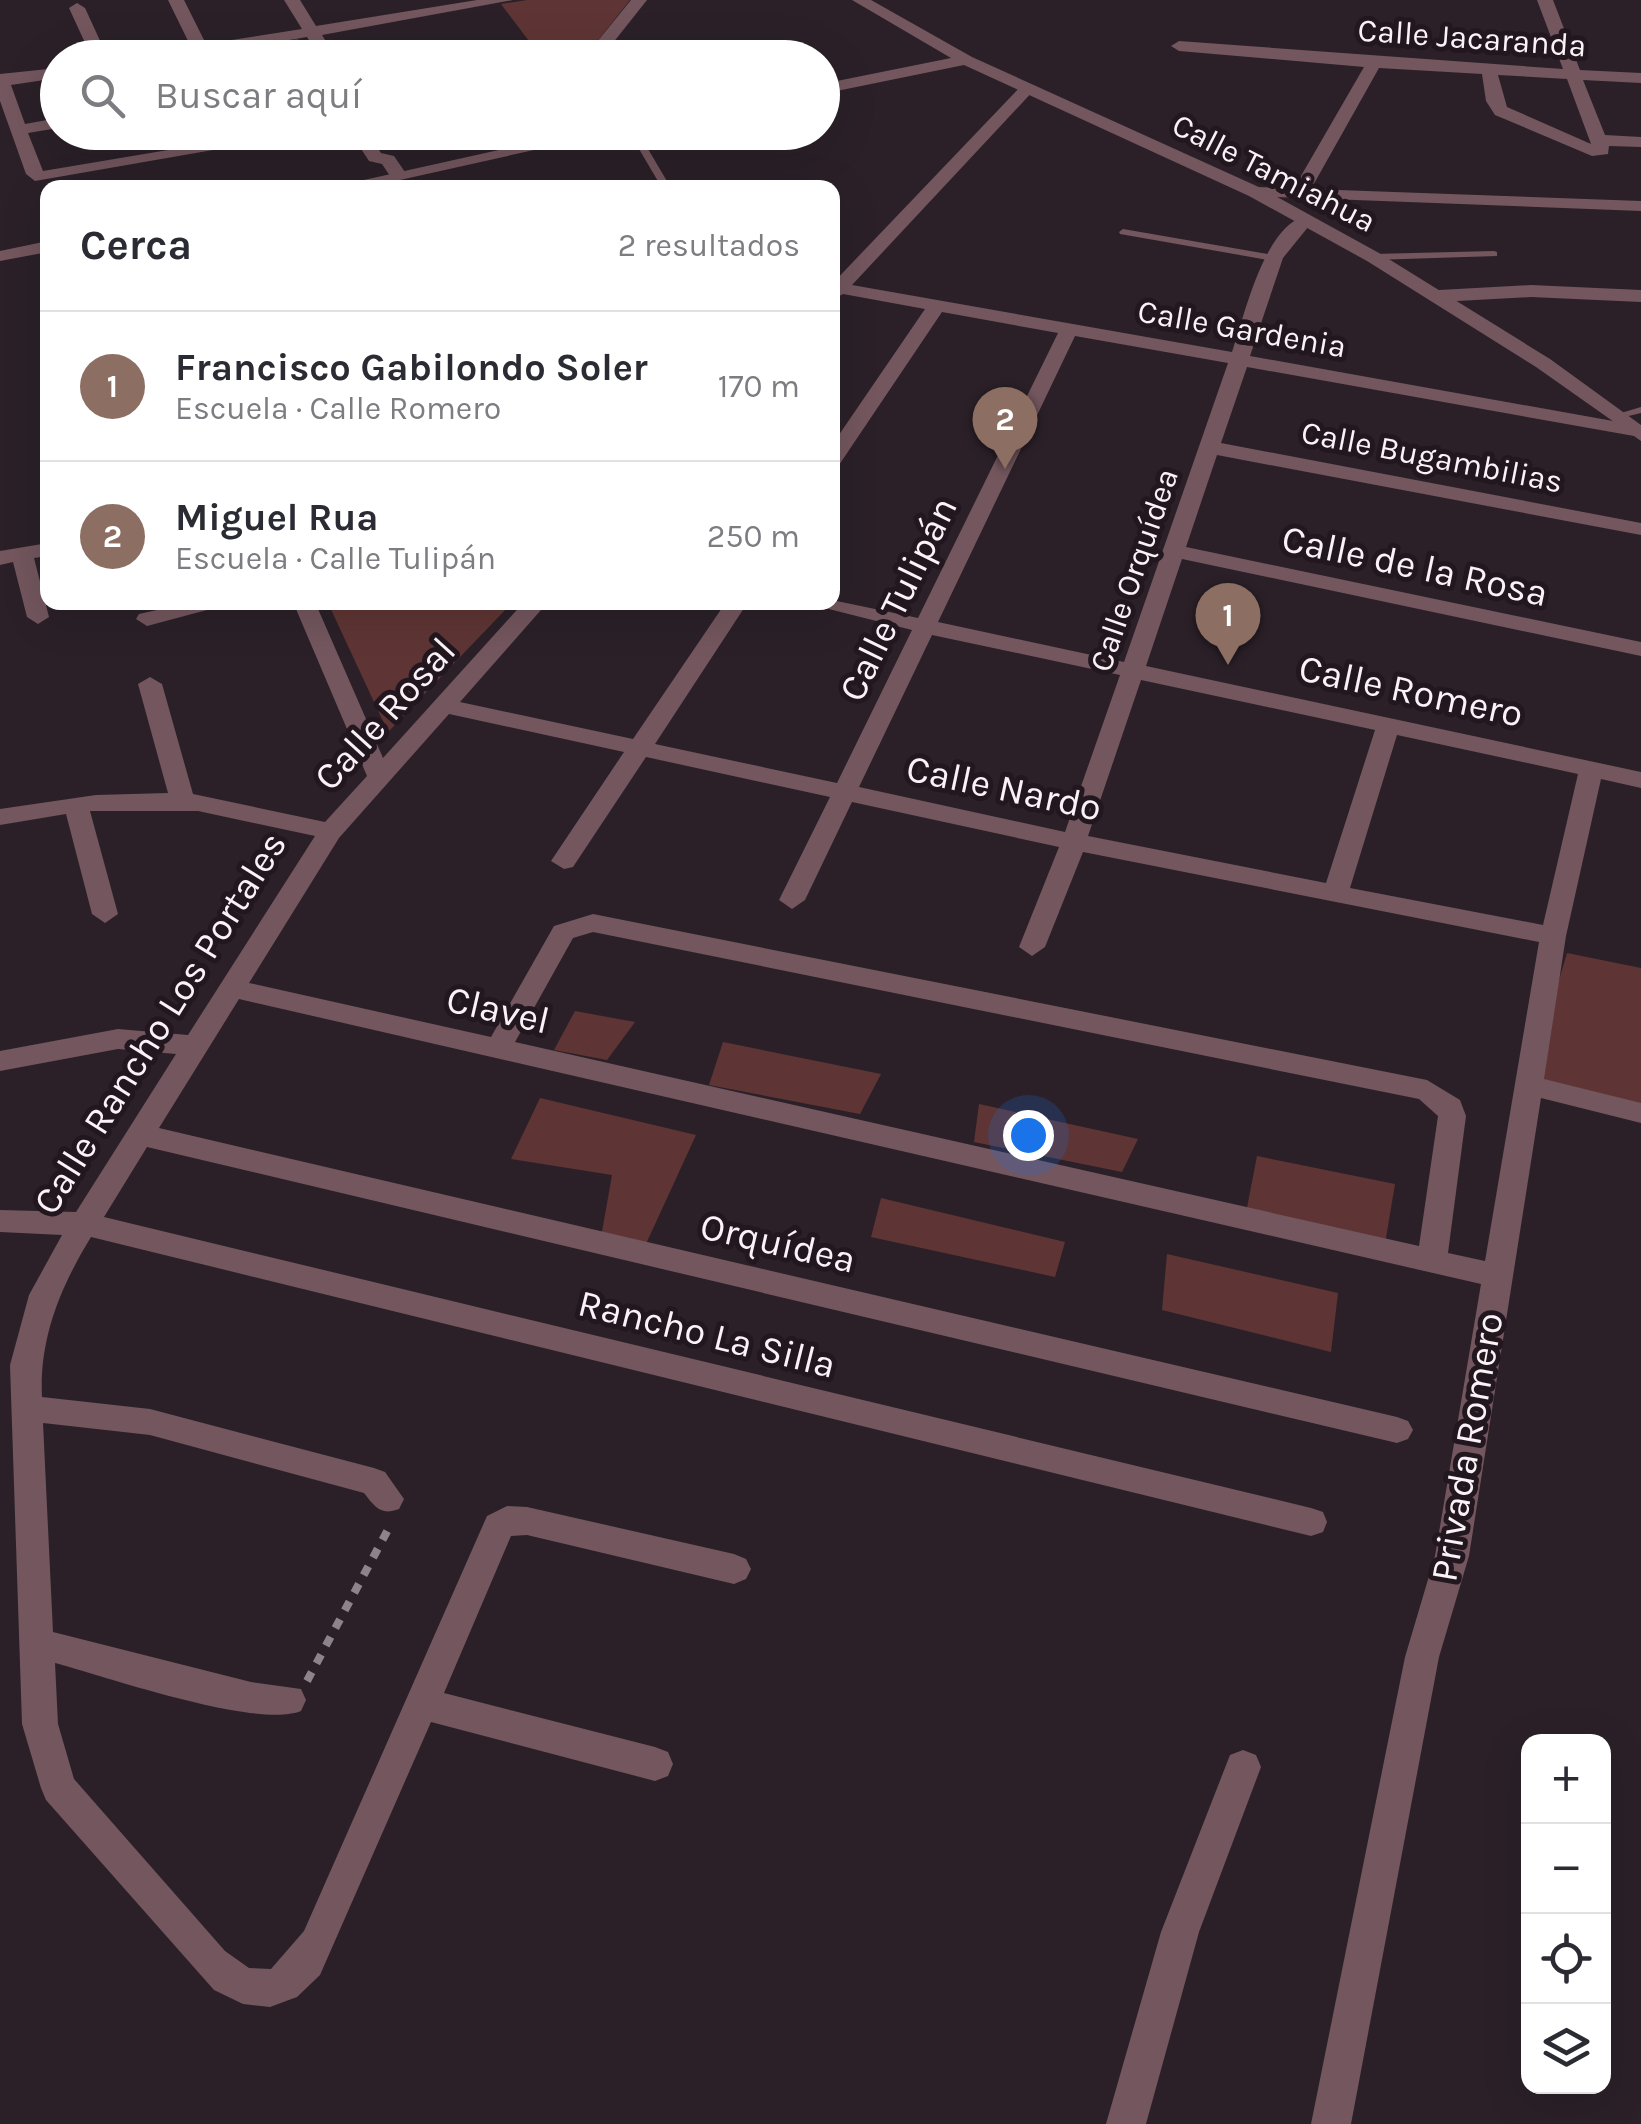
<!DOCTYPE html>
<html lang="es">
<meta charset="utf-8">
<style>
:root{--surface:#fff;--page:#f7f7f7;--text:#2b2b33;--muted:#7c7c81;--line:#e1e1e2;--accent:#22738d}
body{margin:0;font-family:Karla,sans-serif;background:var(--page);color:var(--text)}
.controls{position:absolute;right:30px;bottom:30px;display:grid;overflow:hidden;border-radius:20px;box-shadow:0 10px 40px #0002}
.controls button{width:90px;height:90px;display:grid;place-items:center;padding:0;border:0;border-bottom:2px solid var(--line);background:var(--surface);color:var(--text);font:50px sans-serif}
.you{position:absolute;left:1028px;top:1135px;width:35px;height:35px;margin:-25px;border:8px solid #fff;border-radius:50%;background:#1a73e8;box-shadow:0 0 0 15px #1a73e833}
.badge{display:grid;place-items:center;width:65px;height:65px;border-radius:50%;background:var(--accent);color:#fff;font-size:32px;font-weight:700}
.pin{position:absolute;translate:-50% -82px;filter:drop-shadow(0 2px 5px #0008)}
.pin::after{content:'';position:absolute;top:52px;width:35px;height:30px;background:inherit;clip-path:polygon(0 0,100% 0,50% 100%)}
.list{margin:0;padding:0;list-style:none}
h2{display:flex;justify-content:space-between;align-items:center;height:130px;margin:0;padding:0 40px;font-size:42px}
h2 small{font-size:32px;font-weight:400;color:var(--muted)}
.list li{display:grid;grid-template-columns:65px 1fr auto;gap:30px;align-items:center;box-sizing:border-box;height:150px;padding:0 40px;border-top:2px solid var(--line)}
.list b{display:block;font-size:38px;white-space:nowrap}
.list p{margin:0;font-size:32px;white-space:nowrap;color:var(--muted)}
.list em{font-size:32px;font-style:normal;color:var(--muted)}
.icon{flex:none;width:55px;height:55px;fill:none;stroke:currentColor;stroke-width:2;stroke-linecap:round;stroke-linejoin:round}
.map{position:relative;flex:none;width:1641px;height:2124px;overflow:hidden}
.search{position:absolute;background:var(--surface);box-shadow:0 10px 40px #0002;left:40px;top:40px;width:800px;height:110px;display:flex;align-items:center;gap:25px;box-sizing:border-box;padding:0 35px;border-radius:55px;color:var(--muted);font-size:38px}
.panel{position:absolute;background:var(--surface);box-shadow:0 10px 40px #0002;left:40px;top:180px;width:800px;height:430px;border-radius:20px}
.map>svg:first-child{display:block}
.green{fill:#5e3534}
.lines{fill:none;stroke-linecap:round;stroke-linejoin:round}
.path{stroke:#8d838a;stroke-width:8;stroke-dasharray:10 10;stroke-linecap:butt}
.service{fill:#73565e;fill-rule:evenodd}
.minor{fill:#73565e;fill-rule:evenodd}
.tertiary{fill:#73565e;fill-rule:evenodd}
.labels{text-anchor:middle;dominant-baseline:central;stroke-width:10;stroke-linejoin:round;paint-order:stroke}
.far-street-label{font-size:32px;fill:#faf2f7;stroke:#22171f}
.street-label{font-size:38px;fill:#faf2f7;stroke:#22171f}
</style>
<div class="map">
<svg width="1641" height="2124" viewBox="0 0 1641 2124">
<rect width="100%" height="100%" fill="#2b2028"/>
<g class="green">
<polygon points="527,0 630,0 584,58 541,57 501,4"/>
<polygon points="298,39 308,57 194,55"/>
<polygon points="328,603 512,603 388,732"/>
<polygon points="1567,953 1641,968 1641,1113 1528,1085"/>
<polygon points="575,1011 635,1022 607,1060 554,1050"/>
<polygon points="723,1042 881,1074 860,1114 709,1085"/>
<polygon points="540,1098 696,1135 645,1246 600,1243 612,1175 511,1159"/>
<polygon points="979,1104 1138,1139 1122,1172 974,1142"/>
<polygon points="1257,1156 1395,1184 1384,1250 1245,1218"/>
<polygon points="881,1198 1065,1242 1055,1277 871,1237"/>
<polygon points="1167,1254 1338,1293 1331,1352 1162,1310"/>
</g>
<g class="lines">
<polyline class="path" points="307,1681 391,1524"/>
<g class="service">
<polygon points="629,132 638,132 671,188 662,188"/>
<polygon points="1123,229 1274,255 1279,258 1274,261 1120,234 1119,232"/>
<polygon points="1494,251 1497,252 1497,256 1373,260 1368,257 1373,254"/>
<polygon points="1641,407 1641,413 1616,419 1611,416"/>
</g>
<g class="minor">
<polygon points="168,0 184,0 206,44 302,29 284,0 300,0 316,26 477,0 513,0 322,35 336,58 320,58 307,37 184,58 144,58 191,47"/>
<polygon points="631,0 647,0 601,58 584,58"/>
<path d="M1537,0H1553L1580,70L1641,73V83L1583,80L1605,135L1641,137V147L1609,146L1608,154L1592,156L1495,115L1486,101L1482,74L1379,68L1311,189L1641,201V211L1249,196V188L1255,187L1294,188L1364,67L1179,51L1171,46L1179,41L1563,69ZM1498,75L1567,79L1591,144L1507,107Z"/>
<polygon points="77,3 85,8 108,58 92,58 69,8"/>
<polygon points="510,42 516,44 516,50 478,58 441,58"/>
<polygon points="58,68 58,78 11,85 25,124 58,118 58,128 28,133 43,171 275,132 316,132 35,181 26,174 0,101 0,74"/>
<path d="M1022,85L1036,88L852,285L1232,352C1245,314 1263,230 1304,216L1313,221L1283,258L1250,356L1641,426V434L1634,436L1247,367L1221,443L1641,523V535L1217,455L1186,547L1641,642V656L1182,559L1146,666L1641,772V788L1601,779L1566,936L1544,1079L1641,1103V1123L1541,1098L1469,1556L1439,1657L1351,2124H1311L1405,1657L1435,1556L1481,1284L239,999L159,1128L1397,1417L1408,1421L1413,1430L1408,1439L1397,1443L147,1147L104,1217L1311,1508L1323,1512L1327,1522L1323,1532L1311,1536L91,1237C61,1286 39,1338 42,1397L150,1409L374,1468L385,1472L404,1499L399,1509C381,1516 375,1507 364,1493L150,1435L43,1423L53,1632L251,1682L301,1689L306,1700L301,1711C257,1729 107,1677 55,1663L58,1724L74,1779L225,1951L249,1968L271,1969L304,1931L487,1516L507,1506L527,1507L734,1554L746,1559L751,1569L746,1579L734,1584L527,1535L511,1536L444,1693L655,1747L668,1752L673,1764L668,1776L655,1781L431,1722L320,1975L297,1997L270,2007L243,2004L214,1990L46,1800L41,1788L22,1724L10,1365L29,1295L62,1235L0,1232V1210L76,1212L176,1054L118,1049L0,1071V1051L118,1029L188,1035L315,836L198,811H90L118,914L105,923L92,914L66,814L0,825V809L96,795L168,793L138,684L150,677L162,684L193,794L325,822L367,776L293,602H315L383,758L524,602H548L460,702L633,739L726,602H748L655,744L837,783L912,630L801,602L832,600L918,618L1058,333L942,312L839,465L832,467V445L925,309L843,294L832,300V284ZM1075,336L1228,363L1124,662L938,622ZM932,635L1120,675L1065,832L859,787ZM1141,680L1375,730L1326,883L1088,836ZM449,714L624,752L551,861L564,869L573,867L646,757L830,797L779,900L792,909L805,900L852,802L1059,847L1019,947L1032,956L1045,947L1083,852L1539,942L1485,1261L1448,1253L1466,1116L1460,1100L1427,1080L593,914L554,926L491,1037L249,983L339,838ZM1397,735L1578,774L1543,925L1350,888ZM593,932L1419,1099L1438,1116L1419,1246L515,1042L573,938Z"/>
<polygon points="350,132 367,132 381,153 394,156 407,175 404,179 392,179 382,164 369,161"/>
<polygon points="1531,285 1641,290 1641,302 1531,297 1439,302 1430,296 1439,290"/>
<polygon points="48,543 48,556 34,558 49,617 38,624 27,617 13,562 0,565 0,551"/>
<polygon points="193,602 237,602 147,626 136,619 139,614"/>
<polygon points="1243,1750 1256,1755 1261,1767 1199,1932 1146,2124 1106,2124 1161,1932 1230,1755"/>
</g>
<g class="tertiary">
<polygon points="852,0 871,0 972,57 1261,188 1379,253 1550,359 1641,425 1641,441 1536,367 1367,261 1249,196 964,65 822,94 822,84 951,58"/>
<polygon points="580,132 615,132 364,188 328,188"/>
<polygon points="48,241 48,252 0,261 0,251"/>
</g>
</g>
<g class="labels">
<g class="far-street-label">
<text transform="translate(1472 38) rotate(4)">Calle Jacaranda</text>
<text transform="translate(1274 173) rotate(27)">Calle Tamiahua</text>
<text transform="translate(1242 329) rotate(10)">Calle Gardenia</text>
<text transform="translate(1432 457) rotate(11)">Calle Bugambilias</text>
<text transform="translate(1134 570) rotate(-71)">Calle Orquídea</text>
</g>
<g class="street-label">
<text transform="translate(1415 566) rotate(12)">Calle de la Rosa</text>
<text transform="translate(898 599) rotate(-64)">Calle Tulipán</text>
<text transform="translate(1411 691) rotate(12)">Calle Romero</text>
<text transform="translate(385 714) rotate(-48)">Calle Rosal</text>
<text transform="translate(1004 788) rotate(12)">Calle Nardo</text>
<text transform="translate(498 1010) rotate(13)">Clavel</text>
<text transform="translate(160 1023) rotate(-58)">Calle Rancho Los Portales</text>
<text transform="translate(778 1243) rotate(13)">Orquídea</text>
<text transform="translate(707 1334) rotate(14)">Rancho La Silla</text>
<text transform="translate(1467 1447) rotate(-80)">Privada Romero</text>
</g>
</g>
</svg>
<div class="controls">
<button>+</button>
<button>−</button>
<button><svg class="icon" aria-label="locate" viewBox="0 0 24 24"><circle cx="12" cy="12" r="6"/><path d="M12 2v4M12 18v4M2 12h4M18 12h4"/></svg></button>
<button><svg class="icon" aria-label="layers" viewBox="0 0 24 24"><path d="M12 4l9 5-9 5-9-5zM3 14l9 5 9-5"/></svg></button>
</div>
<div class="you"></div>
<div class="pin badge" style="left:1228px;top:665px;background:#8d6e63">1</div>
<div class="pin badge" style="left:1005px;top:469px;background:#8d6e63">2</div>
<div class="search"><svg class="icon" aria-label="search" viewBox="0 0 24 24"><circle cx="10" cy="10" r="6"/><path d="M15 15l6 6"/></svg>Buscar aquí</div>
<section class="panel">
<h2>Cerca<small>2 resultados</small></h2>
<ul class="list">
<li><span class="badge" style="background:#8d6e63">1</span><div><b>Francisco Gabilondo Soler</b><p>Escuela · Calle Romero</p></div><em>170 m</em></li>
<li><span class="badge" style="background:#8d6e63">2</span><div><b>Miguel Rua</b><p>Escuela · Calle Tulipán</p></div><em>250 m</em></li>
</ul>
</section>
</div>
